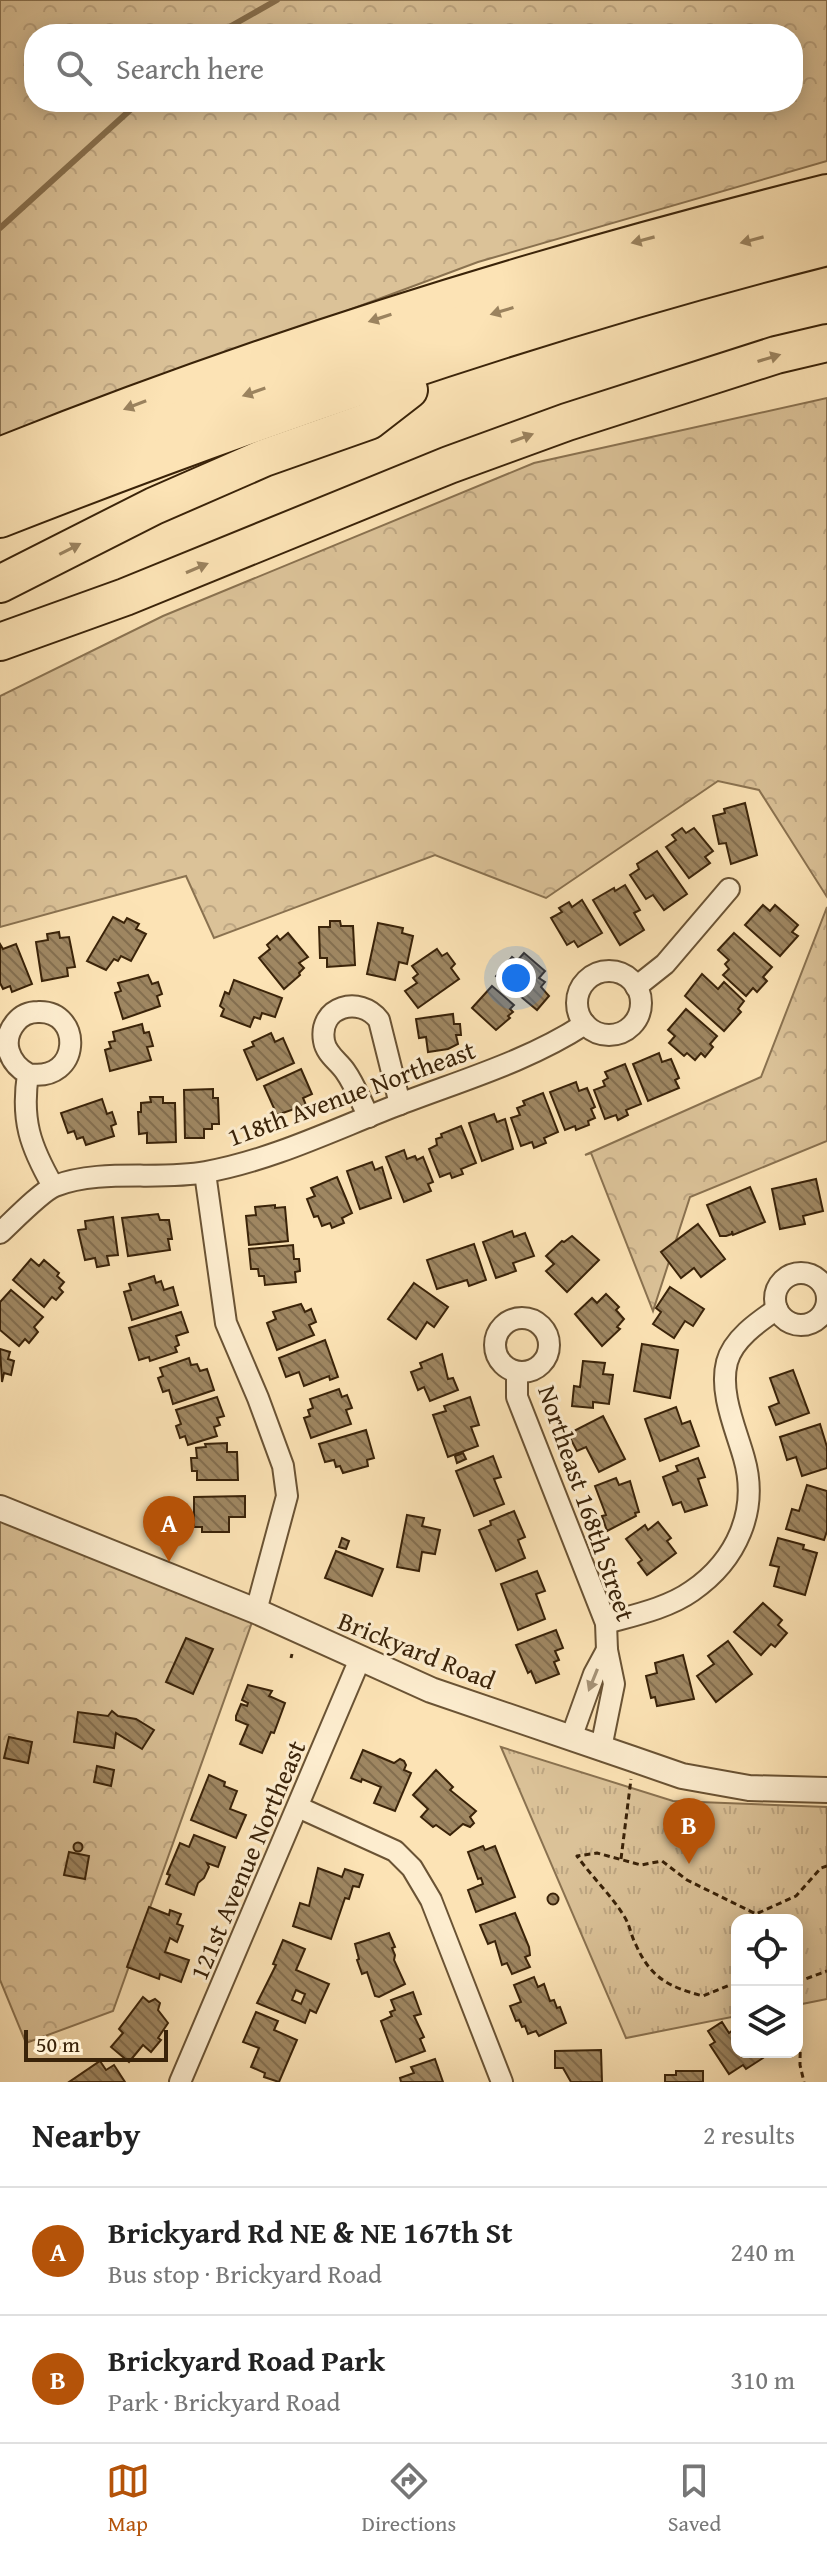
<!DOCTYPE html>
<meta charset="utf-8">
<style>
:root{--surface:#fff;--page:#f6f6f6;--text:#222;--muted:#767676;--line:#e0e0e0;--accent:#b45309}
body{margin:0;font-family:"Gentium Book Plus",serif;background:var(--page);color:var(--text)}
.controls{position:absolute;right:24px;bottom:24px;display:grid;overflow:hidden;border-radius:16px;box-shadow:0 4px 20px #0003}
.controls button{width:72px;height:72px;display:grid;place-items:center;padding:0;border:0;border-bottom:2px solid var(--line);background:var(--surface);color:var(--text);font:40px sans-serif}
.scale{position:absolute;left:24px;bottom:20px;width:144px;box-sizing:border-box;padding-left:8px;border:4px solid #3a2309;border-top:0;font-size:22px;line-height:28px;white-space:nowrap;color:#3a2309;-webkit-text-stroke:6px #fdedcf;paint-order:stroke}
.you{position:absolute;left:516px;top:978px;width:28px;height:28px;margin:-20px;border:6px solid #fff;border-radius:50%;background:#1a73e8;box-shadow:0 0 0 12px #1a73e833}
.badge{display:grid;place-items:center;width:52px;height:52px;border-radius:50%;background:var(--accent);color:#fff;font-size:26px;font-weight:700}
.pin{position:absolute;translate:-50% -66px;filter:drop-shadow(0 2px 4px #0008)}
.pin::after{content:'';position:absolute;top:42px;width:28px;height:24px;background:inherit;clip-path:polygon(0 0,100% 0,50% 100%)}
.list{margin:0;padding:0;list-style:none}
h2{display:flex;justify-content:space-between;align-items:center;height:104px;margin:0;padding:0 32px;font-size:34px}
h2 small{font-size:26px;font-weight:400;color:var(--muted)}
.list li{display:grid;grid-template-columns:52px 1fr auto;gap:24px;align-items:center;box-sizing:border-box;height:128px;padding:0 32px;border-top:2px solid var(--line)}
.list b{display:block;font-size:30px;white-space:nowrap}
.list p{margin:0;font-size:26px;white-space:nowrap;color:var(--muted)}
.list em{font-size:26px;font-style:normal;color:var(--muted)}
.icon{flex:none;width:44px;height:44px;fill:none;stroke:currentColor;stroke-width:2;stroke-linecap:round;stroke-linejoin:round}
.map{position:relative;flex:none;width:827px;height:2082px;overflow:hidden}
.search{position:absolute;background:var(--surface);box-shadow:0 4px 20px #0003;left:24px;right:24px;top:24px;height:88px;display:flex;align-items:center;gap:20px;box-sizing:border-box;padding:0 28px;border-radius:32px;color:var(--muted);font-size:30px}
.sheet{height:360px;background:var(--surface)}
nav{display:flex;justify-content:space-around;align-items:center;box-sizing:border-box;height:112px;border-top:2px solid var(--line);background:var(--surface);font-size:22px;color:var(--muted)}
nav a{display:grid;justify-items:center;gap:4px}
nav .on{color:var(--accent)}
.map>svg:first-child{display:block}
.forest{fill:url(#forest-crowns);stroke:#8a7250;stroke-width:2;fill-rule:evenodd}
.park{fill:url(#park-tufts);stroke:#8a7250;stroke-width:2}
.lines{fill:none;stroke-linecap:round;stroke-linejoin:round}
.stream{stroke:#876f4d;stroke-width:6}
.building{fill:url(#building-back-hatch);stroke:#3a2309;stroke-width:2;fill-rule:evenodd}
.minor-casing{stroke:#6a5334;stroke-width:24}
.tertiary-casing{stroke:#6a5334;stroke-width:28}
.motorway-casing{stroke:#3a2309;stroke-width:40}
.path{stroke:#3a2309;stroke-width:3;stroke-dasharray:6 4;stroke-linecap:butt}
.minor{stroke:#fdedcf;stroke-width:20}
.tertiary{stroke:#fdedcf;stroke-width:24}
.motorway{stroke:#fce3b5;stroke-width:36}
.oneway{fill:#9b835f}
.oneway2{fill:#a59276}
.labels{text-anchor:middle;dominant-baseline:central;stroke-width:6;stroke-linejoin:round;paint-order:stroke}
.street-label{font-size:26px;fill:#3a2309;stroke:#fdedcf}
</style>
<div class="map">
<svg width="827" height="2082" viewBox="0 0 827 2082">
<defs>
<pattern id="forest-crowns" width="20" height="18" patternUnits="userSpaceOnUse" patternTransform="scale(2)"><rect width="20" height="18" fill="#dbc298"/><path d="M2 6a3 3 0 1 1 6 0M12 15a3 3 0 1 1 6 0" fill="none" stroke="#bda682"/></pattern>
<pattern id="park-tufts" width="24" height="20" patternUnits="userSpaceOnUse" patternTransform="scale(2)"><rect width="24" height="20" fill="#dbc298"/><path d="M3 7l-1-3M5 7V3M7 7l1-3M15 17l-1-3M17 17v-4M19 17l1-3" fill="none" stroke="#bda682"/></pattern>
<pattern id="building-back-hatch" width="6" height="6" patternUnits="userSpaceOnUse" patternTransform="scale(2)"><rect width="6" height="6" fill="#9f8762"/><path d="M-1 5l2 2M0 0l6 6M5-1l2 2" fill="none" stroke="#836e4f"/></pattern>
</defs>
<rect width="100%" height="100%" fill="#fce3b5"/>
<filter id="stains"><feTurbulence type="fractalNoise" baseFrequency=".0025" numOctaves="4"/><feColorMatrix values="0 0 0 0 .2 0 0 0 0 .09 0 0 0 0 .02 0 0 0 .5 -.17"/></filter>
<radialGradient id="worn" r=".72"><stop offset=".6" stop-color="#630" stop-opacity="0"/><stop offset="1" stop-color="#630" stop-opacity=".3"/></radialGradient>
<g class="forest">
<path d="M0,0H827V161L478,262L0,440ZM34,34H793V102H34Z"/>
<polygon points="827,398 827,897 759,790 718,781 546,898 435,855 214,938 186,876 0,927 0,696 163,616 534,463"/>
<polygon points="827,907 827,1141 690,1197 653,1311 591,1153 585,1155 761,1077"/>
<polygon points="0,1506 256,1611 113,2011 26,2043 0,1980"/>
</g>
<polygon class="park" points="501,1747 673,1801 827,1807 827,1999 797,2005 797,1920 737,1920 737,2016 626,2038"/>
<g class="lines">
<g class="stream">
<polyline points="217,34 277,0"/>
<polyline points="0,228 139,102"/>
</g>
</g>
<g class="building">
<polygon points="745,803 757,855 731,864 726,843 719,844 713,816 725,813 724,809"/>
<polygon points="682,828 686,833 694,828 713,851 705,857 710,863 689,878 666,847 676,840 672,835"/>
<polygon points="657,851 687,894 664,910 653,895 646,899 630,875 639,869 637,864"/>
<polygon points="625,885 640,910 634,913 644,930 620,945 593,900 614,888 615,891"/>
<polygon points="582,900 602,933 578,947 574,941 567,945 551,918 562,912 559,908 569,902 572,907"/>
<polygon points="763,905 770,911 775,905 798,925 792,932 798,936 780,956 745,925"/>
<polygon points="113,917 124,923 127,918 139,924 136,929 146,934 131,961 121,956 118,961 114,959 106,970 87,961"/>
<polygon points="330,921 340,921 341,926 353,926 355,965 327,967 327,958 320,958 319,927 330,927"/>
<polygon points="378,923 403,928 402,933 413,936 407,964 399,962 395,980 367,974"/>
<polygon points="59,932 60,938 69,937 75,967 67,968 68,976 42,981 36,942 48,940 47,934"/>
<polygon points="288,933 308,957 299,963 304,968 299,973 300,975 284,989 259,958 270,949 267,945 277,936 280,940"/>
<polygon points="734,933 772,967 763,977 767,981 757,992 753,988 746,996 723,975 729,969 725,964 729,960 718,950"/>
<polygon points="0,944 3,949 16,944 32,984 12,992 10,986 3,989 0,983"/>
<polygon points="437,949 442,956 447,953 455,964 451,968 459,979 418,1008 405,991 417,983 413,978 418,974 412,966"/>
<polygon points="524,953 545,971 539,978 545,982 541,987 549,996 537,1010 496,976 512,957 517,961"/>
<polygon points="702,974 718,989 724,982 744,1001 738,1009 741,1012 724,1031 685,996"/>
<polygon points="148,975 152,984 158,982 162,994 157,996 160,1006 123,1019 115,993 121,991 118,983"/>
<polygon points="234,980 282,998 275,1017 262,1013 260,1019 254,1017 250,1027 221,1016 224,1009 220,1006 225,992 229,994"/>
<polygon points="492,986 514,1005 510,1009 513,1012 508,1016 510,1018 496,1030 472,1008"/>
<polygon points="686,1009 717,1036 710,1044 713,1047 705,1057 701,1053 695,1060 687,1053 684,1056 669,1043 675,1036 668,1030"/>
<polygon points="453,1014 454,1024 460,1024 461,1035 456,1035 458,1044 448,1049 428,1052 426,1037 419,1038 416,1019"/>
<polygon points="142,1024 144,1033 149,1032 153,1046 147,1047 151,1060 110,1071 105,1050 111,1048 109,1042 115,1041 113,1032"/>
<polygon points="271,1033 275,1042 283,1038 294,1063 257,1080 244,1050 254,1046 252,1042"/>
<polygon points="659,1053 662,1062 671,1059 679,1078 675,1080 679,1088 648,1101 633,1064"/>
<polygon points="625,1064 641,1104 626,1110 628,1115 618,1120 616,1115 605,1119 594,1090 605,1086 603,1081 608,1078 605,1072"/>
<polygon points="301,1069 312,1094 303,1098 306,1105 277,1115 264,1086"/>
<polygon points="576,1082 579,1091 587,1088 595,1107 591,1109 595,1118 588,1121 589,1125 576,1130 575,1126 565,1130 550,1092"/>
<polygon points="213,1089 213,1098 218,1098 219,1124 212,1124 212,1129 204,1129 204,1138 185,1138 184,1090"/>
<polygon points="543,1093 558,1132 544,1138 546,1143 534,1148 532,1142 521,1146 511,1118 520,1115 517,1108 525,1105 523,1101"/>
<polygon points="150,1097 163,1097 163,1103 175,1103 176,1142 147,1143 147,1133 139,1134 138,1112 141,1112 141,1103 151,1102"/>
<polygon points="102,1099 107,1114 112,1112 116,1124 111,1126 114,1136 86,1145 83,1137 77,1139 74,1131 68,1133 61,1113"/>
<polygon points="494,1114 497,1122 505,1119 513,1149 482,1161 469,1123"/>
<polygon points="461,1126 476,1163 461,1169 463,1174 452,1178 450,1173 440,1177 429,1149 437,1145 436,1139 442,1137 441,1134"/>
<polygon points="404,1150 407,1159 415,1156 417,1160 423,1157 433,1182 428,1184 431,1191 404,1202 386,1157"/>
<polygon points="372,1162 375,1170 382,1167 391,1198 360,1209 347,1171"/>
<polygon points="337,1177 352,1213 342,1218 344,1223 332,1228 330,1223 322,1226 318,1216 314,1217 307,1199 315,1196 311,1188"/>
<polygon points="816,1179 823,1211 803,1216 805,1224 780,1229 772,1189"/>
<polygon points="750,1187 765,1222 733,1235 732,1231 732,1234 726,1236 720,1236 707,1205"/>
<polygon points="275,1205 275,1208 285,1207 288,1241 249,1245 246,1216 256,1215 255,1207"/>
<polygon points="158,1214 160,1220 169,1220 172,1239 168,1239 170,1250 128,1256 122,1218"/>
<polygon points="113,1217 118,1255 107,1256 109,1265 97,1267 95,1258 85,1260 78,1230 86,1229 85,1221"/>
<polygon points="698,1224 725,1259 701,1277 694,1268 681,1278 661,1252"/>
<polygon points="512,1231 514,1237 525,1233 534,1256 513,1263 516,1271 496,1278 483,1242"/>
<polygon points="572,1236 599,1260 567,1292 546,1271 554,1264 546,1256 562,1241 564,1242"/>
<polygon points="474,1244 486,1280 469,1286 467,1280 437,1289 427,1260"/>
<polygon points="293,1245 294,1259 299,1259 300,1271 295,1272 296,1282 265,1285 264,1276 259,1276 258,1269 251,1269 249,1249"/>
<polygon points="31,1259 39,1266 44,1260 59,1273 57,1276 64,1282 59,1288 63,1292 56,1300 52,1297 44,1307 13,1280"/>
<polygon points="154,1276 156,1283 161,1281 164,1290 173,1287 178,1305 132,1320 124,1292 131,1290 129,1284"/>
<polygon points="414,1283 448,1307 434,1327 427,1322 416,1339 388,1319"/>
<polygon points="670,1287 704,1309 693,1326 685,1321 674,1338 653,1324 661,1312 656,1308"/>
<polygon points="11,1290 43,1317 34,1327 38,1332 29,1343 25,1339 19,1346 0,1330 0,1302"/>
<polygon points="606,1294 619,1307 616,1310 624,1319 617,1327 620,1329 602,1346 575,1314 592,1298 597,1303"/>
<polygon points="301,1304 305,1312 311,1309 316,1322 309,1325 314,1335 277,1350 267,1323 276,1319 273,1312"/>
<polygon points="181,1312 188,1332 176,1336 179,1345 175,1347 177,1352 150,1361 149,1357 139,1360 129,1328"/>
<polygon points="325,1340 338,1377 330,1380 329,1376 304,1386 299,1372 286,1377 279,1358"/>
<polygon points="642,1344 678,1350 670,1398 634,1391"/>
<polygon points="0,1349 10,1352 8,1359 14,1361 11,1375 4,1373 2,1382"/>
<polygon points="442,1354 448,1379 453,1378 458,1390 430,1401 424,1387 418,1390 411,1372 422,1368 420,1363"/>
<polygon points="189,1358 191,1365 197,1364 200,1371 207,1369 214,1390 173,1404 169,1390 163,1392 158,1378 163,1376 160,1368"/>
<polygon points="583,1361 605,1363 603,1374 613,1375 609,1404 593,1402 593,1408 572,1406 574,1386 580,1387"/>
<polygon points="793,1370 809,1413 776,1425 769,1407 779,1403 770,1378"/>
<polygon points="339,1389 342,1397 347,1395 352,1408 346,1410 351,1424 311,1438 304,1418 310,1416 308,1410 313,1408 310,1399"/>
<polygon points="217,1397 224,1416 217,1418 220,1425 214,1427 217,1436 188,1445 185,1436 180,1438 176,1426 181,1424 176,1410"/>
<polygon points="470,1397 479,1425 471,1427 478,1446 448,1457 433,1415 446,1411 444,1406"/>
<polygon points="676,1407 682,1424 690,1421 699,1446 660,1461 645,1419"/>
<polygon points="603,1416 625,1459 599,1472 586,1447 577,1451 568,1434"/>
<polygon points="820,1424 827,1447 827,1468 802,1476 796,1457 787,1460 780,1437"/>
<polygon points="366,1430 374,1458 367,1460 368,1466 343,1473 340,1466 336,1467 334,1460 325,1462 319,1444"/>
<polygon points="227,1443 227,1452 237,1452 238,1480 197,1480 197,1471 192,1471 191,1458 197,1458 196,1448 206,1447 205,1444"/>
<polygon points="463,1453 466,1459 457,1463 455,1456"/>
<polygon points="493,1456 501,1477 494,1479 504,1504 474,1516 456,1471"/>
<polygon points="698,1458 705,1477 698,1479 707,1505 685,1512 681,1502 673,1505 663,1477 678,1471 676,1466"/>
<polygon points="616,1478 619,1485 630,1481 639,1512 635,1513 636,1516 607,1531 602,1516 606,1515 595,1486"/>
<polygon points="807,1485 827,1491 827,1531 824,1540 786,1529 792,1509 799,1511"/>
<polygon points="245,1496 245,1517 229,1517 229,1532 202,1532 202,1527 194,1527 194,1497"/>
<polygon points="514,1511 525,1537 518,1540 525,1558 496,1571 479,1530 491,1525 490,1521"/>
<polygon points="407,1515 424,1518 422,1526 440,1530 435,1554 422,1552 419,1571 397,1567"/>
<polygon points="658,1522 671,1538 667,1541 676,1553 647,1575 638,1563 642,1560 626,1539 645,1525 648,1530"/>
<polygon points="342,1538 349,1541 346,1549 339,1547"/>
<polygon points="778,1538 804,1545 803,1549 817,1553 805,1595 774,1586 779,1567 770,1565"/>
<polygon points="336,1551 383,1569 372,1596 325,1578"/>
<polygon points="537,1571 545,1591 536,1594 545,1619 518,1630 501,1584"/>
<polygon points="763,1603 782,1620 778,1625 787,1633 775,1647 771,1644 761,1655 734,1632"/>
<polygon points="556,1630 563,1648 555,1651 559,1660 554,1662 559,1674 536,1683 531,1671 528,1673 516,1645"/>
<polygon points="186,1638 213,1649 193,1694 166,1682"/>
<polygon points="728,1641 752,1674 716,1702 697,1676 714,1664 708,1656"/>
<polygon points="683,1655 694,1699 657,1706 655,1697 651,1698 646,1676 657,1673 655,1663"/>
<polygon points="248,1685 272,1691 269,1696 285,1703 274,1733 271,1732 262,1753 240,1744 248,1725 236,1720 236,1716 241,1704 247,1706 248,1703 242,1700"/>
<polygon points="112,1711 118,1716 136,1719 154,1730 142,1749 116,1733 114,1748 74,1742 78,1712 108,1716"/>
<polygon points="9,1737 32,1742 28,1763 4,1758"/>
<polygon points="363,1750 394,1763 400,1759 404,1761 406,1765 404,1770 411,1773 395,1811 374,1803 381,1787 362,1779 361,1782 351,1778"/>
<polygon points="97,1766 114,1770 111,1786 94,1782"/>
<polygon points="436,1770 453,1787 450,1790 476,1811 470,1817 474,1823 470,1827 463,1824 450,1835 436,1825 433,1827 421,1817 428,1809 413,1795"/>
<polygon points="209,1775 225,1782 224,1786 237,1791 230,1809 246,1815 236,1838 191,1820"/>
<polygon points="194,1835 225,1847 218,1867 207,1863 209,1867 204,1878 198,1883 194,1895 166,1884 170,1875 167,1874 180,1843 189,1847"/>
<circle cx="78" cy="1847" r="4.5"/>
<polygon points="483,1846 485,1850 495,1846 515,1897 476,1912 468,1890 483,1884 481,1878 478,1879 468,1852"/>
<polygon points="69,1852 89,1856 85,1879 64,1875"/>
<polygon points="318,1868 342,1877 345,1869 363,1875 359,1887 353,1886 349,1899 345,1898 331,1939 293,1926 300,1903 309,1906"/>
<circle cx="553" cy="1899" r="5.5"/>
<polygon points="149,1907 169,1915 170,1910 181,1914 177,1924 183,1926 177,1942 170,1938 165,1952 189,1960 181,1982 160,1974 159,1979 127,1967"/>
<polygon points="515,1913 529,1947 530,1955 525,1957 530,1967 512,1974 507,1963 502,1965 495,1941 488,1944 480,1925"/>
<polygon points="389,1933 395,1947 392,1948 395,1955 394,1960 405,1984 379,1997 375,1996 367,1972 362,1974 357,1960 359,1959 355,1944"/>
<path d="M283,1940L305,1949L296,1970L329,1984L316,2013L310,2010L305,2023L257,2003L276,1965L273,1964ZM296,1990L305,1994L301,2004L292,2000Z"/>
<polygon points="534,1977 538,1987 544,1984 550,2001 554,2000 557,2008 560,2007 566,2023 539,2036 536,2031 528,2034 525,2026 522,2027 519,2020 516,2021 510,2006 521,2002 514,1985"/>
<polygon points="413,1992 421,2014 414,2016 424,2037 420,2039 425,2051 396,2062 381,2021 392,2016 390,2012 395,2010 391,2000"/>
<polygon points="143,1997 149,2002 155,1999 160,2003 158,2010 168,2023 158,2038 161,2040 151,2052 143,2045 129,2062 111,2047 123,2033 119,2029"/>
<polygon points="256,2012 278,2021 274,2030 297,2040 279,2082 264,2077 265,2073 251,2067 259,2048 243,2042"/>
<polygon points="722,2022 729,2033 737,2027 737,2052 759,2052 763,2058 746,2069 743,2065 729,2074 710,2045 715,2042 708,2031"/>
<polygon points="601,2050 602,2082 571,2082 563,2068 555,2068 555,2051"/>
<polygon points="435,2059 443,2082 401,2082 400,2078 414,2073 411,2067"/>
<polygon points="100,2061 106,2070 114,2065 125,2082 69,2082"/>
<polygon points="676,2071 703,2071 703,2082 665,2082 665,2075 676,2075"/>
</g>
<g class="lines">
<g class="minor-casing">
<g id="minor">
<circle cx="609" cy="1003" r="32"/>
<polyline points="636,987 665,964 729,889"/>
<path d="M28,1074C9,1063 0,1041 16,1022C21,1016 29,1012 38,1012C83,1010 82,1083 28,1074C21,1120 30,1146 53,1186"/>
<path d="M369,1117C361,1102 355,1085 345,1071C338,1061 326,1054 324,1041C318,1006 360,995 379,1020L400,1104"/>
<polyline points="205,1173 226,1323 258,1398 283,1466 287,1496 256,1611"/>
<path d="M0,1233C12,1222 42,1191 55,1186C100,1168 160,1181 206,1172C272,1160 333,1130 395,1106C459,1081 527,1062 585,1024"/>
<circle cx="801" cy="1299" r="26"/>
<circle cx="522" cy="1345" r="27"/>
<polyline points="517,1372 517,1397 606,1623 607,1650"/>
<path d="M606,1623C635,1615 668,1608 692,1591C737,1560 759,1510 744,1458C736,1429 719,1393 727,1362C733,1339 758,1322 777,1309"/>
<polyline points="571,1738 594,1674 607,1650 614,1684 601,1748"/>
<polyline points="298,1807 395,1851 412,1868 431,1900 502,2082"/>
<polyline points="180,2082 360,1659"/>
</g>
</g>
<g class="tertiary-casing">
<polyline id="tertiary" points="0,1508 256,1611 431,1690 633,1759 682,1776 749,1788 827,1790"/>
</g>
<g class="motorway-casing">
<g id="motorway">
<path d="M0,456C269,348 546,263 827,193"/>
<polyline points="0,485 336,364 600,281 827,220"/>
<path d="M0,519C270,413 545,318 827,247"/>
<polyline points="0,584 154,506 264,458 369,421 409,390"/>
<polyline points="0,642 125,597 449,465 567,422 776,355 827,343"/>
</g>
</g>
<g class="path">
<polyline points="291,1658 292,1654"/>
<polyline points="621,1859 631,1779"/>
<path d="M737,1982L703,1996C670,1987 651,1979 636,1945C631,1936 630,1925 624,1916C611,1895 592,1877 577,1856L597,1853L641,1865L662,1861L687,1880L756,1914L796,1896L821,1868L827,1866"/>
<polyline points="797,1982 827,1971"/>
<polyline points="801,1982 800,2065 804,2082"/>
</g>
<use href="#minor" class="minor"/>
<use href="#tertiary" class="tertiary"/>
<use href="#motorway" class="motorway"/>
</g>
<defs><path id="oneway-solid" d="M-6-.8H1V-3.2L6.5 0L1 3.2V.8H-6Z" transform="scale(2)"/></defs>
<g class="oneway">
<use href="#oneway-solid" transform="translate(643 240) rotate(165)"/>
<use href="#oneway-solid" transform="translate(752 240) rotate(165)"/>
<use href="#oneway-solid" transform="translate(502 311) rotate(163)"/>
<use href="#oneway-solid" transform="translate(380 318) rotate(162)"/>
<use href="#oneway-solid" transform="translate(769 358) rotate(-17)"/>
<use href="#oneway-solid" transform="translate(254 392) rotate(161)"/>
<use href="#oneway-solid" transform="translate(135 405) rotate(159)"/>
<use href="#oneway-solid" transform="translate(522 438) rotate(-20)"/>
<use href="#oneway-solid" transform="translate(70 549) rotate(-27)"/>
<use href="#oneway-solid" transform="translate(197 568) rotate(-23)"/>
</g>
<use class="oneway2" href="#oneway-solid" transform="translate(593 1680) rotate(112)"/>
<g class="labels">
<g class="street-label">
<text transform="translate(351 1093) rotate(-20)">118th Avenue Northeast</text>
<text transform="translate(587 1503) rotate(71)">Northeast 168th Street</text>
<text transform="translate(417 1650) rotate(22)">Brickyard Road</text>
<text transform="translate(247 1860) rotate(-67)">121st Avenue Northeast</text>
</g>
</g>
<rect width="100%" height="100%" filter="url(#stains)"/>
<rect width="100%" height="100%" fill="url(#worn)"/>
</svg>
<div class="controls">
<button><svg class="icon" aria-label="locate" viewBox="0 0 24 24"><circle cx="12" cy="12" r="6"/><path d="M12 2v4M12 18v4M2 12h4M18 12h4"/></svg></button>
<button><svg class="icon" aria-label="layers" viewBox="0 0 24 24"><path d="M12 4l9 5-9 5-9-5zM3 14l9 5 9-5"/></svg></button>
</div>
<div class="scale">50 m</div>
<div class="you"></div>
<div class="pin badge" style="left:169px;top:1562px">A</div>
<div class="pin badge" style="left:689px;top:1864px">B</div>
<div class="search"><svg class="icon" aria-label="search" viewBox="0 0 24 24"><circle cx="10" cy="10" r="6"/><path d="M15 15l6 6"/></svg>Search here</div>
</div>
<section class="sheet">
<h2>Nearby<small>2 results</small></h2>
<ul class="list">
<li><span class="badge">A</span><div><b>Brickyard Rd NE &amp; NE 167th St</b><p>Bus stop · Brickyard Road</p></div><em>240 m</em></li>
<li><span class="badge">B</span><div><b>Brickyard Road Park</b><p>Park · Brickyard Road</p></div><em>310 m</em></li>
</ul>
</section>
<nav>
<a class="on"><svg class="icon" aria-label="map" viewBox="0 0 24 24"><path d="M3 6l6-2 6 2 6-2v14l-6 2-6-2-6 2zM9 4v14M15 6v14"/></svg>Map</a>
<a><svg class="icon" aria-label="directions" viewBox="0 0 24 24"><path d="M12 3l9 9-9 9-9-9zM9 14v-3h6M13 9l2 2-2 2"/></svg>Directions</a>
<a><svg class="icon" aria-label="saved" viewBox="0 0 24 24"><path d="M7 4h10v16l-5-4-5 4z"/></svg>Saved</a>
</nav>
